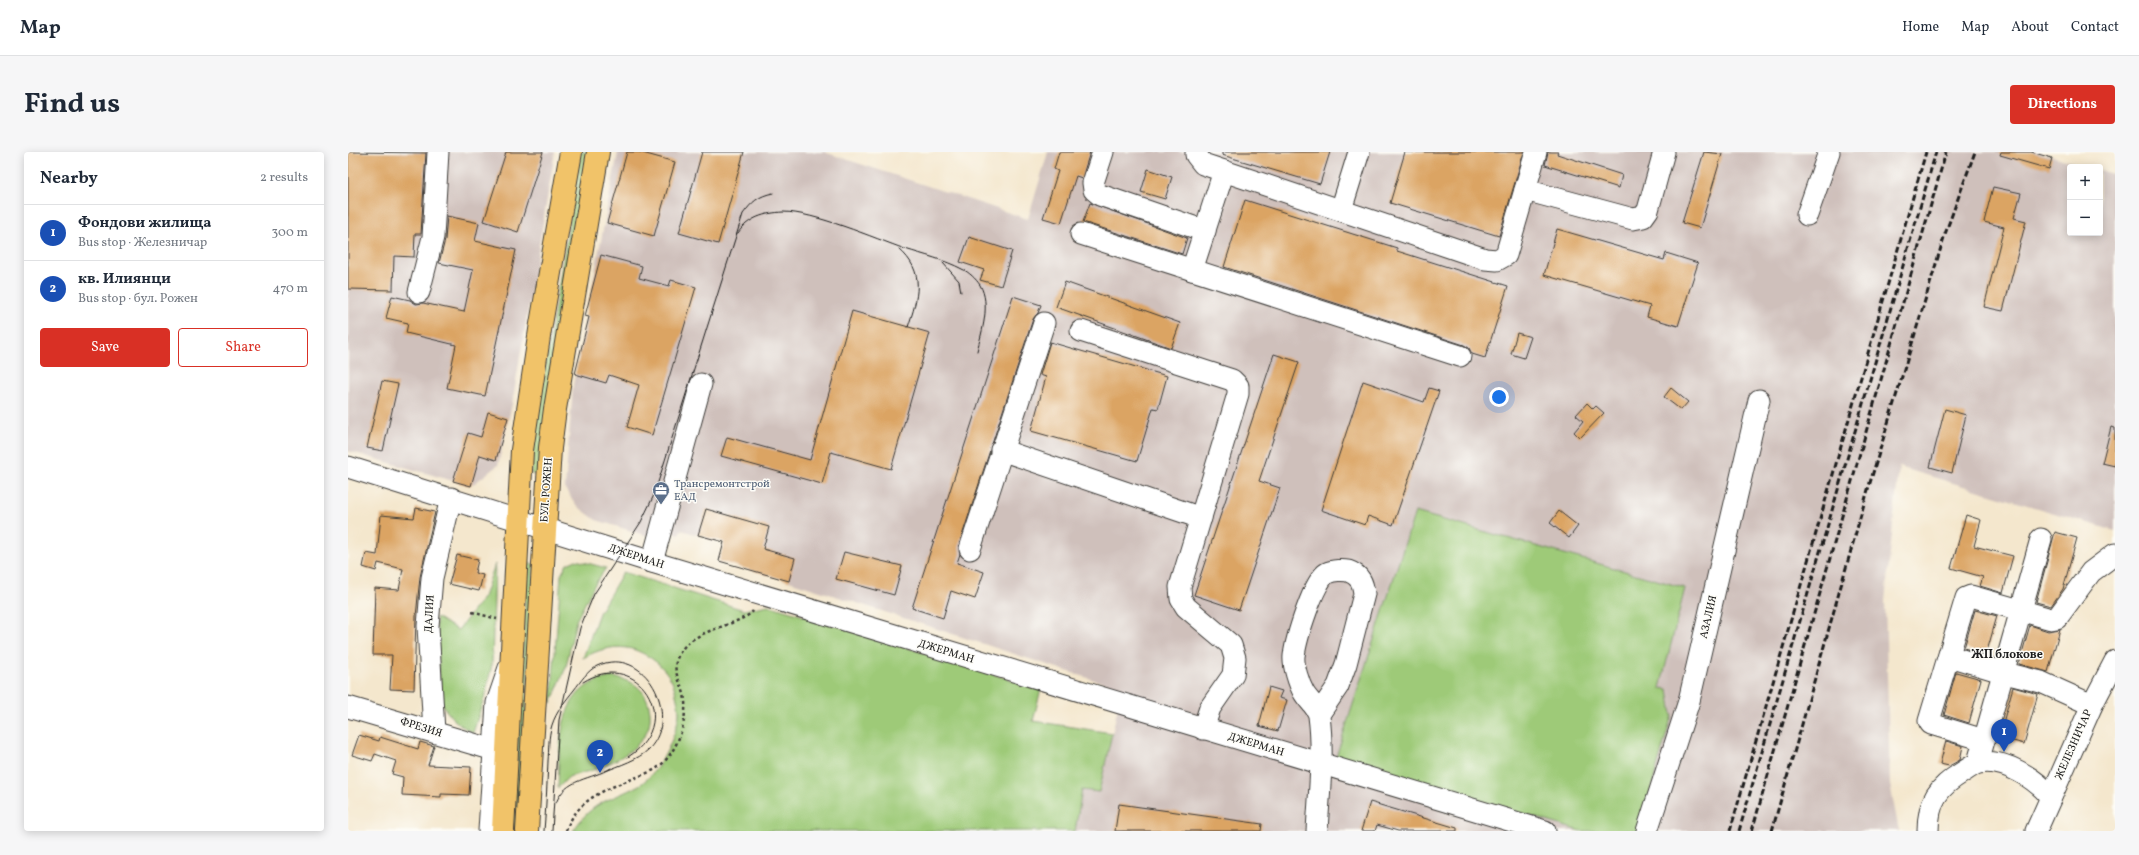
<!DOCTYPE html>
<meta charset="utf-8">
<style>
:root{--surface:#fff;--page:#f6f6f7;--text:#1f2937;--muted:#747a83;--line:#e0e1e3;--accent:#d93025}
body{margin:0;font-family:Vollkorn,serif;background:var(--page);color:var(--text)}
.controls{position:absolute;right:12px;top:12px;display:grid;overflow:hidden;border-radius:4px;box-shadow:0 2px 10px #0003}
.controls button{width:36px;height:36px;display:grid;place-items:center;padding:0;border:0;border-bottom:1px solid var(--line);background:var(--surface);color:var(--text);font:20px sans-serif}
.you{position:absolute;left:1151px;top:245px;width:14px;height:14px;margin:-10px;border:3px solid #fff;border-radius:50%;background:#1a73e8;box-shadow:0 0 0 6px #1a73e833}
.badge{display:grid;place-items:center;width:26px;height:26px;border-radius:50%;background:var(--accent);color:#fff;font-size:13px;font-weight:700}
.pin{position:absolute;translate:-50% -33px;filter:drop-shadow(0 1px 2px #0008)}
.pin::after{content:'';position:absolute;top:21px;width:14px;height:12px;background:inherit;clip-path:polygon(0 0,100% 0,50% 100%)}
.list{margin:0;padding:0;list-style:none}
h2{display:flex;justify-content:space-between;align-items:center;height:52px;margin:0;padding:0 16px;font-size:17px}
h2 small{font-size:13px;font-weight:400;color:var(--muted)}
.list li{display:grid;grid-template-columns:26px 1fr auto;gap:12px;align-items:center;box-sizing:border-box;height:56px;padding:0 16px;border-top:1px solid var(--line)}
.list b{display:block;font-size:15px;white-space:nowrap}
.list p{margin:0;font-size:13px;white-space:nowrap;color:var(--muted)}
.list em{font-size:13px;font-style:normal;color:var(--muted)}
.actions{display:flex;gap:8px;padding:12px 16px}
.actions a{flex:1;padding:9px 0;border:1px solid var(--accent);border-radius:4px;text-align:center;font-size:14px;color:var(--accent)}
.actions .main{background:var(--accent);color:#fff}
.map{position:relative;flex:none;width:1767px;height:679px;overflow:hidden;border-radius:4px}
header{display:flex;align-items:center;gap:24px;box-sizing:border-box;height:56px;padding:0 20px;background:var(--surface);border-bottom:1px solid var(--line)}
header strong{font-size:19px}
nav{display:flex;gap:22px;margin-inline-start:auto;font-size:14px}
.intro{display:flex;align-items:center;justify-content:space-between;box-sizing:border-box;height:96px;padding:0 24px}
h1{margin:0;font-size:28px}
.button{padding:10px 18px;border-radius:4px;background:var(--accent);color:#fff;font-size:14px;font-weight:700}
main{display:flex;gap:24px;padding:0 24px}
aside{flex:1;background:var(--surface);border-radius:4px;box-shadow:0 2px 10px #0003}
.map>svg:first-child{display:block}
.industrial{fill:#cfc0bb}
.green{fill:#9eca78;stroke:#5d734a}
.building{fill:#dba463}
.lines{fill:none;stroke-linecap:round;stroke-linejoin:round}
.minor-casing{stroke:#3c3a37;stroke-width:23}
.major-casing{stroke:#3c3a37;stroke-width:24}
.path{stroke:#3c3a37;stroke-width:2.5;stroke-dasharray:3 3;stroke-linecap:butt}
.minor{stroke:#fff;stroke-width:21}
.major{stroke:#f1c369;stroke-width:22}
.tram{stroke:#1c1c1c;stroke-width:1}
.rail{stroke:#1c1c1c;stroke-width:3;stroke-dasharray:6 3;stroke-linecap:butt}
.labels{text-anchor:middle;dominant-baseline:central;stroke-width:3;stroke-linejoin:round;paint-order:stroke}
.service-label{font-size:11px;fill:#4e5e75;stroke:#fdfcf7;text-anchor:start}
.street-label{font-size:11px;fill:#1c1c1c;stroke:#fdfcf7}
.neighbourhood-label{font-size:12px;font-weight:bold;fill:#1c1c1c;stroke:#fdfcf7}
</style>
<header>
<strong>Map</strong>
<nav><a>Home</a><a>Map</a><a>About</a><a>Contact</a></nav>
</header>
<div class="intro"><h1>Find us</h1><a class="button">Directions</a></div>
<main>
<aside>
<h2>Nearby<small>2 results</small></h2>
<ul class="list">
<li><span class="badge" style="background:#1a4fb4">1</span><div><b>Фондови жилища</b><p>Bus stop · Железничар</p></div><em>300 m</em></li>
<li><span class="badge" style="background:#1a4fb4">2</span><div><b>кв. Илиянци</b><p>Bus stop · бул. Рожен</p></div><em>470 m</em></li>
</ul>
<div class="actions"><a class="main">Save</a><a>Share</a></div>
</aside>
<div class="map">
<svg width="1767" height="679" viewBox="0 0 1767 679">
<rect width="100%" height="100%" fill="#fdfcf7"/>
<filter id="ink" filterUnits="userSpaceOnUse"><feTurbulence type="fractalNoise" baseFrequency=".025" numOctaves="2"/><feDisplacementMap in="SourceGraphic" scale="8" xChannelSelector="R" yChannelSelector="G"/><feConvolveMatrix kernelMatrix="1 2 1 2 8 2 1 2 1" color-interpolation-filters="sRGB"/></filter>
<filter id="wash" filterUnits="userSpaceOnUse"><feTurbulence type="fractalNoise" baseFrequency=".012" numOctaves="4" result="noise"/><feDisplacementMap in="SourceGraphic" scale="16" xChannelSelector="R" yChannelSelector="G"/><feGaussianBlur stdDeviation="0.9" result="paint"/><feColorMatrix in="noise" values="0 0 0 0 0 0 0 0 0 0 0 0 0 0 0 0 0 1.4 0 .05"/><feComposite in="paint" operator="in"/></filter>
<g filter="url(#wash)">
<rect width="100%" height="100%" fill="#f4e7cd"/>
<g class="industrial">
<polygon points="0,0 207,0 164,252 150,313 123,334 0,299"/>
<polygon points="270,0 476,0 680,67 700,0 1690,0 1741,15 1722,15 1722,81 1752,81 1752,18 1767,23 1767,379 1551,315 1537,449 1542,632 1551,679 727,679 734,638 751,640 774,537 441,429 371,409 376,390 333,378 331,382 323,379 311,371 300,384 248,368 229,354 217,337 225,234"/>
</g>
<g class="green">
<polygon points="233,0 240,0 190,323 183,322 186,282"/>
<polygon points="1067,360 1337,436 1312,536 1320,537 1324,563 1291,679 1232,679 988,605"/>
<polygon points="228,408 258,416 247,432 228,469 218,515 203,551 213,423 219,412"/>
<path d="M147,412L144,512L138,540L125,581C110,572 100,565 93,549L88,465L110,478L136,445Z"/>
<polygon points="179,412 186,412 172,679 165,679"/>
<path d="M275,420L396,458L420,453L693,537L685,569L764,581L751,640L734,638L727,679H225C246,647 261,650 291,633C311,622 329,583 331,561C331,555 329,548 328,543C325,521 306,505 287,498C269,492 251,497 235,506L251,461Z"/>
<path d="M265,525C283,529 296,534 301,554C309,587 276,606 250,616C241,620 232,621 223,624C218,626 214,633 210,636C212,591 208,532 265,525Z"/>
</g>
<g id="blocks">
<g class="building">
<polygon points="0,0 78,1 73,82 67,82 66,105 46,104 45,138 0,137"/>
<polygon points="158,0 195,0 170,80 136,69"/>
<polygon points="279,0 291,0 327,10 306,84 259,71"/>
<polygon points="354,0 396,0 370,92 331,81"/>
<polygon points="711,0 742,0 734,26 728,24 713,71 695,66 710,19 706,17"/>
<polygon points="874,0 982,0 972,32 874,3"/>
<polygon points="1057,0 1176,0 1151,84 1042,51"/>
<polygon points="1200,0 1210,0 1209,2 1274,23 1271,36 1197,13"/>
<polygon points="1356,0 1374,2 1352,76 1334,71"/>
<polygon points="1653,0 1683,0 1704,6 1701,17 1652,3"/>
<polygon points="800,17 824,25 817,47 793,40"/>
<polygon points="1645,35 1673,41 1666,66 1678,69 1655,159 1636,155 1656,75 1636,70"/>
<polygon points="897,48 1049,96 1049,99 1160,134 1137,206 1124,202 1121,196 1116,193 876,115"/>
<polygon points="742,51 839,86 834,102 735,70"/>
<polygon points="99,64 131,71 127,89 168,98 137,244 99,236 108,193 58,181 60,171 38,166 44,144 62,148 68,152 75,151 116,160 125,118 91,111 97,88"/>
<polygon points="1209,77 1316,108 1318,101 1350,111 1330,174 1299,165 1302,154 1196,123"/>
<polygon points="621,85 664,99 653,134 632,128 636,118 612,110"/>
<polygon points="253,103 294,114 291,126 321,134 323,128 348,135 304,283 279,275 291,233 261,223 258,231 227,222 241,165 237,164"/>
<polygon points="717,130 832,171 823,196 708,155"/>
<polygon points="665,144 693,153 690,161 685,167 611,393 612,402 609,411 636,420 627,447 603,439 595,466 564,456"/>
<polygon points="504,159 582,181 543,317 483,300 474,332 373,304 379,285 462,308"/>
<polygon points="1169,181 1183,185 1176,206 1163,202"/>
<polygon points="702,190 819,224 810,257 805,256 789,309 683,279 698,225 692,223"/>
<polygon points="926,202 951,210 911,329 932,336 891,458 846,443"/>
<polygon points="34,229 50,232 35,299 19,296"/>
<polygon points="1015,229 1076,250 1081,236 1091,239 1045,373 1020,364 1017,373 973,358"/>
<polygon points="1323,236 1340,250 1333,258 1316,245"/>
<polygon points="1239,251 1245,257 1248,254 1256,261 1232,286 1226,280 1235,269 1228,263"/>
<polygon points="1597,257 1618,263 1604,321 1582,315"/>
<polygon points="140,260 160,266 148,308 132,303 123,334 105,329 120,281 133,285"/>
<polygon points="1763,275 1767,276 1767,314 1754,311"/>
<polygon points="68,356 87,360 72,425 68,464 66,538 42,537 44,503 25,503 27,436 51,438 55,417 30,411 28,419 15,415 18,401 29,403 33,363 66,366"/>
<polygon points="358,357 421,375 415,397 447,406 441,429 371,409 376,390 350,383"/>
<polygon points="1211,359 1230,374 1221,386 1202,371"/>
<polygon points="1618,363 1633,368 1626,394 1665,404 1655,441 1632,434 1635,425 1603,416"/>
<polygon points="1707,380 1729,386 1715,437 1703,454 1688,450"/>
<polygon points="496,400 554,414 546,443 488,427"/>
<polygon points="109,403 130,408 127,421 135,423 131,439 101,432"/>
<polygon points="1627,458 1649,464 1638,503 1616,496"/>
<polygon points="1682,473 1700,479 1712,477 1700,520 1671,512"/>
<polygon points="1608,520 1633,527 1621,571 1596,563"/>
<polygon points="921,535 934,539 931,546 939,548 930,579 911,574"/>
<polygon points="1665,535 1690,542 1676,592 1651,585"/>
<polygon points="11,583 31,589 32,585 70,597 72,590 86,594 80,613 123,615 121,643 93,642 93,645 54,643 55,625 44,622 48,609 27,602 24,609 4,603"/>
<polygon points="1598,589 1615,594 1612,608 1601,614 1592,612"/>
<polygon points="1022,650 1109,676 1109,679 1050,679 1029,673 1027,679 1013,679"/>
<polygon points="771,652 914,672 913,679 767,679"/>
</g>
</g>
</g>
<g filter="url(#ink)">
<use href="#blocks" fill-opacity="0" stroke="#3c3a37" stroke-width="1"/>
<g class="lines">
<g class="minor-casing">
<g id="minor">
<polyline points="755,0 745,31 746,38 752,43 857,79"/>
<polyline points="848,0 848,3 855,12 1137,107 1149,108 1158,103 1188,0"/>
<polyline points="1177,38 1285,67 1295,65 1300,58 1316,0"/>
<polyline points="993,58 1011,0"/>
<polyline points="1459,63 1481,0"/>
<polyline points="733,82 1112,204"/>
<polyline points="844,118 876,19"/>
<polyline points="71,140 85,85 90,0"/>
<polyline points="733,179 884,228 890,234 890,242 832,435 833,447 838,455 883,493 887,506 885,523 862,556 855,577"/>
<polyline points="653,298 853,366"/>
<polyline points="0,315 304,410 1197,679"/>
<polyline points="622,397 696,171"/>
<polyline points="304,410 353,232"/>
<polyline points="1601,504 1657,521 1693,530 1744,553"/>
<polyline points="0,555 146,598"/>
<polyline points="86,580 80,474 84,426 103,346"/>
<polyline points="1636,588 1583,572 1581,569 1618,446 1623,444 1703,467 1709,466 1743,420 1767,402"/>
<polyline points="1630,610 1693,387"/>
<polyline points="141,679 149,551 161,516"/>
<path d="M969,679C971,641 976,602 971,564C970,556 960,548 956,541C951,532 945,514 946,504C948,487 966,428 979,421C985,418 995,418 1000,419C1012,423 1015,431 1016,442L998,512L990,534L971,562"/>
<polyline points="1299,679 1341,549 1411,248"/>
<path d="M1580,679C1580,649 1590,635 1615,620C1620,617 1626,612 1631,611C1656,606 1688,627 1703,645"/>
<polyline points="1688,679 1744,553 1767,509"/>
</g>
</g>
<g class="major-casing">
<g id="major">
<polyline points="155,679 174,298 192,178 223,0"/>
<polyline points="179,679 202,296 207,257 250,0"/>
</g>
</g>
<g class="path">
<polyline points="124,460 149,467"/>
<path d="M218,679C229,647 258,637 287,626C294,623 303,620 309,616C330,601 341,566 336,542C334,533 325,520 328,510C335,482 370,478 393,467C397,465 402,463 405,459"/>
</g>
<use href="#minor" class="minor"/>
<use href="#major" class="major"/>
<g class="tram">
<path d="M390,81C401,65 417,61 435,60C466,60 526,86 557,97C576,103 597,108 614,117C621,120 628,127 632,133C643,152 634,179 629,199"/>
<path d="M551,97C578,120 570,145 560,175"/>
<polyline points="595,111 611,129 613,140"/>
<path d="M235,530C291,495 336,570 280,605"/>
<path d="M208,651C217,626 243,628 263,616"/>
<path d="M196,679C198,656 199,633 200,609C201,598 200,585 204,573C208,560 218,548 226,538C233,529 239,519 249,514C297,492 334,563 301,597C290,608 272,613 258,619"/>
<path d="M204,679L211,568L232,476L246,442L293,370L306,343L395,62C404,50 410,44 425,41"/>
</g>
<g class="rail">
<polyline points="1382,679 1578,0"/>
<polyline points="1391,679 1588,0"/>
<polyline points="1404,679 1598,0"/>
<polyline points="1424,679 1521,334 1597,82 1627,0"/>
</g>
</g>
</g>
<defs>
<g id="office-pin" transform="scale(0.9)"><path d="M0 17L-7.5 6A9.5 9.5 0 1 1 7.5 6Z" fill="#5c6f8a" stroke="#fdfcf7"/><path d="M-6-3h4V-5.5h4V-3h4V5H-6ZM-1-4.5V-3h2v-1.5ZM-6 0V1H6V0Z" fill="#fff"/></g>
</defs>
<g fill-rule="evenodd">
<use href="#office-pin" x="313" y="338"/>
</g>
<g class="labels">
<g class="service-label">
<text x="326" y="332">Трансремонтстрой<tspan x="326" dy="13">ЕАД</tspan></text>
</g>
<g class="street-label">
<text transform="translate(199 338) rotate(-86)">БУЛ. РОЖЕН</text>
<text transform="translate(288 405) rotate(18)">ДЖЕРМАН</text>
<text transform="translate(82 462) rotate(-87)">ДАЛИЯ</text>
<text transform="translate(1361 465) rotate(-77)">АЗАЛИЯ</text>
<text transform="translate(598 500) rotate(17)">ДЖЕРМАН</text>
<text transform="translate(73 576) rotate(17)">ФРЕЗИЯ</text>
<text transform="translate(908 593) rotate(17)">ДЖЕРМАН</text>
<text transform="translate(1726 593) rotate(-66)">ЖЕЛЕЗНИЧАР</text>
</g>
<g class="neighbourhood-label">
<text x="1659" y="503">ЖП блокове</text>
</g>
</g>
</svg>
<div class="controls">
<button>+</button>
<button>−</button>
</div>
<div class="you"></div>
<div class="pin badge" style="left:1656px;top:600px;background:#1a4fb4">1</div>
<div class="pin badge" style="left:252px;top:621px;background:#1a4fb4">2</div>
</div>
</main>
